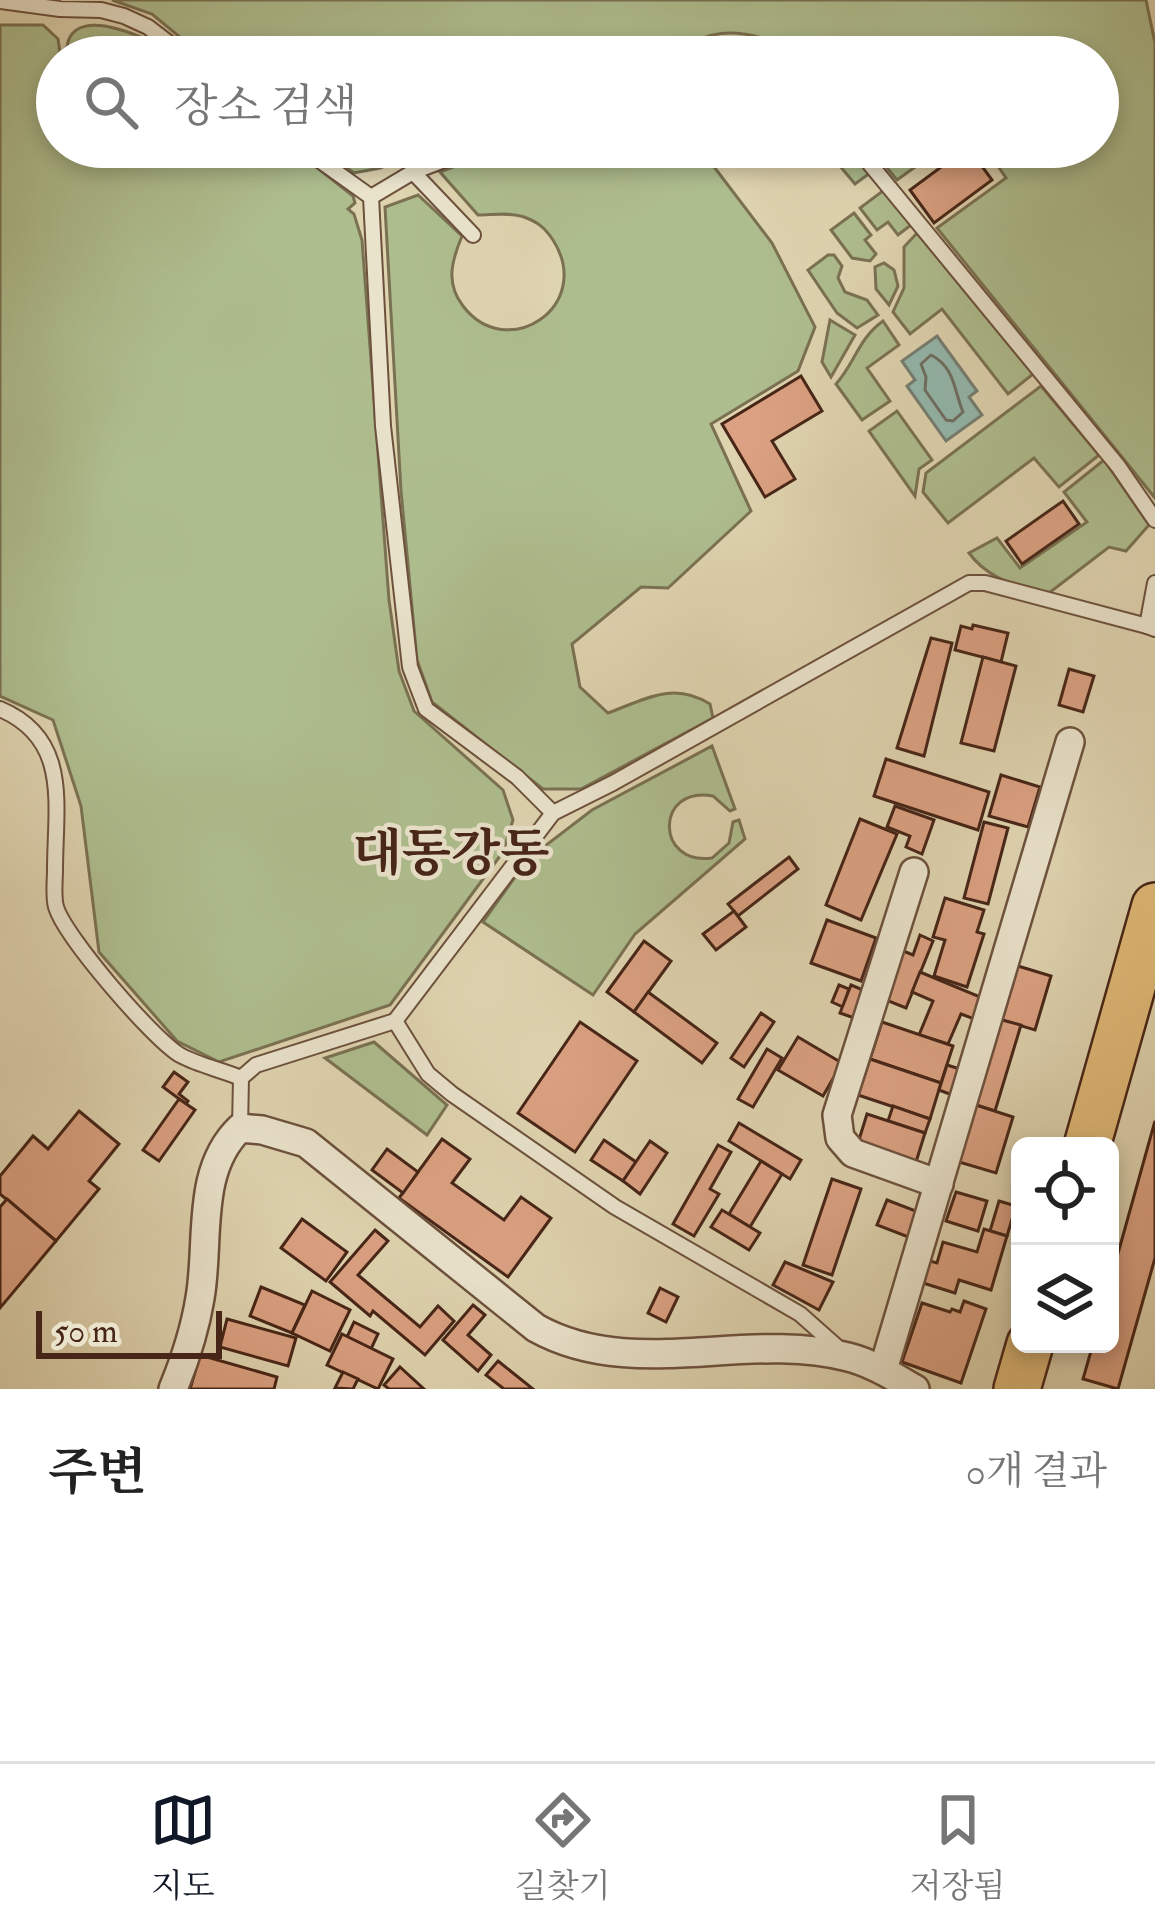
<!DOCTYPE html>
<html lang="ko">
<meta charset="utf-8">
<style>
:root{--surface:#fff;--page:#f6f6f6;--text:#222;--muted:#767676;--line:#e0e0e0;--accent:#111827}
body{margin:0;font-family:"IM FELL Double Pica","Noto Serif KR",serif;background:var(--page);color:var(--text)}
.controls{position:absolute;right:36px;bottom:36px;display:grid;overflow:hidden;border-radius:18px;box-shadow:0 6px 18px #0003}
.controls button{width:108px;height:108px;display:grid;place-items:center;padding:0;border:0;border-bottom:3px solid var(--line);background:var(--surface);color:var(--text);font:60px sans-serif}
.scale{position:absolute;left:36px;bottom:30px;width:186px;box-sizing:border-box;padding-left:12px;border:6px solid #472517;border-top:0;font-size:33px;line-height:42px;white-space:nowrap;color:#472517;-webkit-text-stroke:9px #eae3cc;paint-order:stroke}
.list{margin:0;padding:0;list-style:none}
h2{display:flex;justify-content:space-between;align-items:center;height:156px;margin:0;padding:0 48px;font-size:51px}
h2 small{font-size:39px;font-weight:400;color:var(--muted)}
.icon{flex:none;width:66px;height:66px;fill:none;stroke:currentColor;stroke-width:2;stroke-linecap:round;stroke-linejoin:round}
.map{position:relative;flex:none;width:1155px;height:1389px;overflow:hidden}
.search{position:absolute;background:var(--surface);box-shadow:0 6px 18px #0003;left:36px;right:36px;top:36px;height:132px;display:flex;align-items:center;gap:30px;box-sizing:border-box;padding:0 42px;border-radius:66px;color:var(--muted);font-size:45px}
.sheet{height:372px;background:var(--surface)}
nav{display:flex;justify-content:space-around;align-items:center;box-sizing:border-box;height:168px;border-top:3px solid var(--line);background:var(--surface);font-size:33px;color:var(--muted)}
nav a{display:grid;justify-items:center;gap:6px}
nav .on{color:var(--accent)}
.map>svg:first-child{display:block}
.green{fill:#aebd8e;stroke:#7a7152;stroke-width:3}
.water{fill:#93b8ae;stroke:#757d72;stroke-width:3}
.lines{fill:none;stroke-linecap:round;stroke-linejoin:round}
.shore{stroke:#6d6e62;stroke-width:3}
.building{fill:#dba182;stroke:#472517;stroke-width:3}
.lane-casing{stroke:#6d513d;stroke-width:18}
.street-casing{stroke:#6d513d;stroke-width:32}
.primary-casing{stroke:#472517;stroke-width:50}
.lane{stroke:#eae3cc;stroke-width:14}
.street{stroke:#eae3cc;stroke-width:27}
.primary{stroke:#e0ba78;stroke-width:45}
.labels{text-anchor:middle;dominant-baseline:central;stroke-width:9;stroke-linejoin:round;paint-order:stroke}
.quarter-label{font-size:51px;font-weight:bold;fill:#472517;stroke:#eae3cc}
</style>
<div class="map">
<svg width="1155" height="1389" viewBox="0 0 1155 1389">
<rect width="100%" height="100%" fill="#dfd4b0"/>
<filter id="stains"><feTurbulence type="fractalNoise" baseFrequency=".00167" numOctaves="4"/><feColorMatrix values="0 0 0 0 .2 0 0 0 0 .09 0 0 0 0 .02 0 0 0 .5 -.17"/></filter>
<radialGradient id="worn" r=".72"><stop offset=".6" stop-color="#630" stop-opacity="0"/><stop offset="1" stop-color="#630" stop-opacity=".3"/></radialGradient>
<g class="green">
<path d="M112,0H1146L1155,43V498L937,228L1006,178L985,147H1098V57H796C780,38 737,29 713,35C694,39 675,50 657,57H204L152,14Z"/>
<path d="M0,25H43L58,39L60,53L67,47C73,0 157,42 178,57H57V147H291L353,196L355,203L348,209L354,214L362,240L389,600L399,671L414,711L503,790L513,820L503,852L390,1005L219,1062L177,1041L99,952L81,806L53,720L0,696Z"/>
<polygon points="319,147 432,147 380,168 354,173"/>
<path d="M505,147H699L772,243L815,327L798,371L711,424L751,511L668,588L641,587L572,644L580,687L608,713C646,699 673,681 710,704L713,718L581,789H543L432,702L417,660L401,491L385,207L418,195L462,236C452,260 445,283 463,306C507,364 595,306 553,240C545,228 538,222 524,217C510,212 493,215 478,215L440,172Z"/>
<polygon points="824,147 848,147 870,173 855,184"/>
<polygon points="870,147 943,147 897,180"/>
<polygon points="884,190 911,225 898,235 888,222 877,230 860,208"/>
<polygon points="854,213 871,235 865,240 876,254 870,261 852,258 831,230"/>
<polygon points="917,233 1033,374 1008,394 942,309 910,334 893,312 904,288 904,247"/>
<polygon points="828,255 834,255 842,266 838,278 845,292 867,300 878,315 857,328 837,313 808,270"/>
<polygon points="884,263 894,270 898,286 889,305 876,289 875,267"/>
<polygon points="830,320 855,335 831,377 822,362"/>
<path d="M883,321L899,345L867,368L890,401L862,420L836,384C855,363 858,339 883,321Z"/>
<polygon points="1041,386 1099,455 1059,487 1034,458 948,523 923,492 926,473"/>
<polygon points="897,411 932,460 919,469 915,496 869,431"/>
<path d="M1104,460L1149,525L1126,551L1109,547L1045,596C1016,585 988,579 969,553L997,538L1020,568L1087,522L1064,492Z"/>
<path d="M712,746L735,809L730,811L713,796C655,785 655,866 712,858L729,843L733,822L739,820L745,839L635,934L593,995L483,922L528,859L592,810Z"/>
<polygon points="374,1042 447,1105 427,1135 325,1058"/>
</g>
<polygon class="water" points="937,336 977,391 969,397 982,415 946,441 907,386 915,380 902,361"/>
<g class="lines">
<path class="shore" d="M931,355C955,367 954,391 963,412L953,421L946,420L925,390L926,377L921,364Z"/>
</g>
<g class="building">
<polygon points="968,147 992,180 934,223 910,190"/>
<polygon points="801,376 822,411 772,441 795,479 765,497 722,424"/>
<polygon points="1063,501 1079,524 1022,564 1006,541"/>
<polygon points="973,625 1008,633 1001,662 955,650 961,626 972,629"/>
<polygon points="931,638 952,643 924,756 897,748"/>
<polygon points="983,657 1016,666 994,751 961,743"/>
<polygon points="1069,669 1094,676 1083,712 1059,705"/>
<polygon points="886,759 989,792 978,830 874,796"/>
<polygon points="1001,775 1040,787 1028,827 989,816"/>
<polygon points="895,806 934,820 922,854 906,847 910,836 887,827"/>
<polygon points="860,819 897,834 861,920 826,905"/>
<polygon points="984,822 1008,828 988,904 964,898"/>
<polygon points="789,857 798,869 738,916 728,904"/>
<polygon points="945,898 984,910 977,932 984,934 967,987 934,976 945,940 933,937"/>
<polygon points="734,911 746,927 716,950 703,934"/>
<polygon points="827,920 876,938 861,981 811,963"/>
<polygon points="920,935 933,941 906,1008 881,998 901,950 913,955"/>
<polygon points="644,941 671,961 634,1012 607,992"/>
<polygon points="1018,966 1051,976 1035,1030 1002,1020"/>
<polygon points="920,972 985,999 977,1020 961,1014 948,1044 919,1035 933,1001 912,992"/>
<polygon points="839,985 849,989 843,1007 832,1002"/>
<polygon points="851,985 868,992 857,1019 840,1013"/>
<polygon points="648,992 717,1043 702,1063 634,1012"/>
<polygon points="761,1013 774,1022 744,1067 731,1058"/>
<polygon points="1002,1020 1021,1025 995,1111 976,1105"/>
<polygon points="580,1022 637,1061 575,1152 518,1113"/>
<polygon points="882,1022 953,1046 941,1083 870,1059"/>
<polygon points="798,1037 842,1063 823,1096 778,1070"/>
<polygon points="767,1049 782,1058 753,1107 738,1099"/>
<polygon points="870,1059 941,1083 930,1119 858,1095"/>
<polygon points="947,1065 960,1069 952,1095 939,1090"/>
<polygon points="174,1072 188,1082 179,1094 188,1101 186,1104 163,1087"/>
<polygon points="179,1099 195,1110 159,1161 143,1150"/>
<polygon points="976,1105 1013,1117 996,1173 959,1162"/>
<polygon points="893,1106 930,1119 925,1133 888,1121"/>
<polygon points="79,1111 119,1144 89,1181 99,1189 56,1241 0,1194 0,1176 33,1136 48,1149"/>
<polygon points="867,1114 925,1133 916,1162 858,1143"/>
<polygon points="1155,1121 1155,1258 1118,1389 1083,1379 1093,1344 1110,1344 1110,1282"/>
<polygon points="739,1123 801,1160 790,1179 729,1141"/>
<polygon points="442,1139 470,1159 452,1183 504,1220 521,1197 551,1218 508,1277 399,1198"/>
<polygon points="604,1140 636,1162 623,1181 591,1160"/>
<polygon points="650,1141 667,1153 640,1194 623,1181"/>
<polygon points="718,1145 731,1152 710,1189 719,1194 694,1236 673,1224"/>
<polygon points="387,1149 418,1172 403,1193 372,1170"/>
<polygon points="761,1161 782,1174 750,1227 729,1214"/>
<polygon points="832,1179 861,1189 832,1275 803,1265"/>
<polygon points="956,1192 987,1201 978,1231 946,1221"/>
<polygon points="7,1199 56,1241 0,1308 0,1207"/>
<polygon points="887,1200 921,1213 911,1238 877,1225"/>
<polygon points="999,1201 1016,1206 1007,1236 990,1231"/>
<polygon points="722,1210 760,1233 749,1250 711,1227"/>
<polygon points="302,1219 347,1252 326,1281 281,1248"/>
<polygon points="984,1229 1007,1236 991,1290 959,1280 955,1293 923,1283 930,1261 937,1263 943,1242 977,1252"/>
<polygon points="375,1230 388,1241 358,1275 420,1327 438,1306 454,1321 425,1355 373,1311 370,1316 330,1282"/>
<polygon points="785,1262 833,1282 819,1310 773,1285"/>
<polygon points="261,1287 305,1305 292,1333 250,1316"/>
<polygon points="660,1288 678,1297 666,1322 648,1313"/>
<polygon points="312,1291 350,1310 330,1351 292,1333"/>
<polygon points="964,1301 986,1309 961,1383 902,1362 922,1303 950,1312 952,1309 960,1312"/>
<polygon points="473,1305 485,1315 468,1335 491,1355 478,1371 443,1340"/>
<polygon points="227,1319 296,1338 288,1366 220,1347"/>
<polygon points="354,1322 378,1334 371,1349 347,1337"/>
<polygon points="342,1334 393,1359 378,1389 327,1365"/>
<polygon points="200,1355 277,1377 274,1389 190,1389"/>
<polygon points="498,1361 533,1389 504,1389 486,1375"/>
<polygon points="400,1367 424,1389 389,1389 384,1385"/>
<polygon points="343,1372 358,1379 353,1389 335,1388"/>
</g>
<g class="lines">
<g class="lane-casing">
<g id="lane">
<polyline points="0,1 60,9 101,10 124,16 148,27 187,57"/>
<polyline points="705,57 755,50 779,57"/>
<polyline points="301,147 371,197 413,172 478,147"/>
<polyline points="856,147 1118,466 1155,520"/>
<polyline points="413,172 473,235"/>
<polyline points="371,197 383,426 410,667 426,709 517,777 553,813"/>
<polyline points="1155,583 1147,626 1155,629"/>
<path d="M0,709C71,739 55,805 55,870C55,881 53,896 56,907C65,937 153,1039 180,1055C198,1065 222,1070 241,1078"/>
<polyline points="395,1021 428,1074 452,1094 615,1207 800,1314 844,1353"/>
<polyline points="240,1128 241,1078 256,1065 395,1021 553,813 613,783 953,592 969,583 985,583 1147,626"/>
</g>
</g>
<g class="street-casing">
<g id="street">
<polyline points="914,872 837,1115 840,1138 853,1153 939,1184"/>
<polyline points="883,1370 1070,742"/>
<path d="M173,1389C185,1360 195,1329 200,1298C210,1242 195,1171 240,1128L262,1130L306,1143L536,1328C633,1382 746,1330 848,1357C872,1363 894,1377 915,1389"/>
</g>
</g>
<g class="primary-casing">
<g id="primary">
<polyline points="1087,1146 1155,906"/>
<polyline points="1017,1389 1030,1344"/>
</g>
</g>
<use href="#lane" class="lane"/>
<use href="#street" class="street"/>
<use href="#primary" class="primary"/>
</g>
<g class="labels">
<g class="quarter-label">
<text x="451" y="854">대동강동</text>
</g>
</g>
<rect width="100%" height="100%" filter="url(#stains)"/>
<rect width="100%" height="100%" fill="url(#worn)"/>
</svg>
<div class="controls">
<button><svg class="icon" aria-label="locate" viewBox="0 0 24 24"><circle cx="12" cy="12" r="6"/><path d="M12 2v4M12 18v4M2 12h4M18 12h4"/></svg></button>
<button><svg class="icon" aria-label="layers" viewBox="0 0 24 24"><path d="M12 4l9 5-9 5-9-5zM3 14l9 5 9-5"/></svg></button>
</div>
<div class="scale">50 m</div>
<div class="search"><svg class="icon" aria-label="search" viewBox="0 0 24 24"><circle cx="10" cy="10" r="6"/><path d="M15 15l6 6"/></svg>장소 검색</div>
</div>
<section class="sheet">
<h2>주변<small>0개 결과</small></h2>
<ul class="list">
</ul>
</section>
<nav>
<a class="on"><svg class="icon" aria-label="map" viewBox="0 0 24 24"><path d="M3 6l6-2 6 2 6-2v14l-6 2-6-2-6 2zM9 4v14M15 6v14"/></svg>지도</a>
<a><svg class="icon" aria-label="directions" viewBox="0 0 24 24"><path d="M12 3l9 9-9 9-9-9zM9 14v-3h6M13 9l2 2-2 2"/></svg>길찾기</a>
<a><svg class="icon" aria-label="saved" viewBox="0 0 24 24"><path d="M7 4h10v16l-5-4-5 4z"/></svg>저장됨</a>
</nav>
